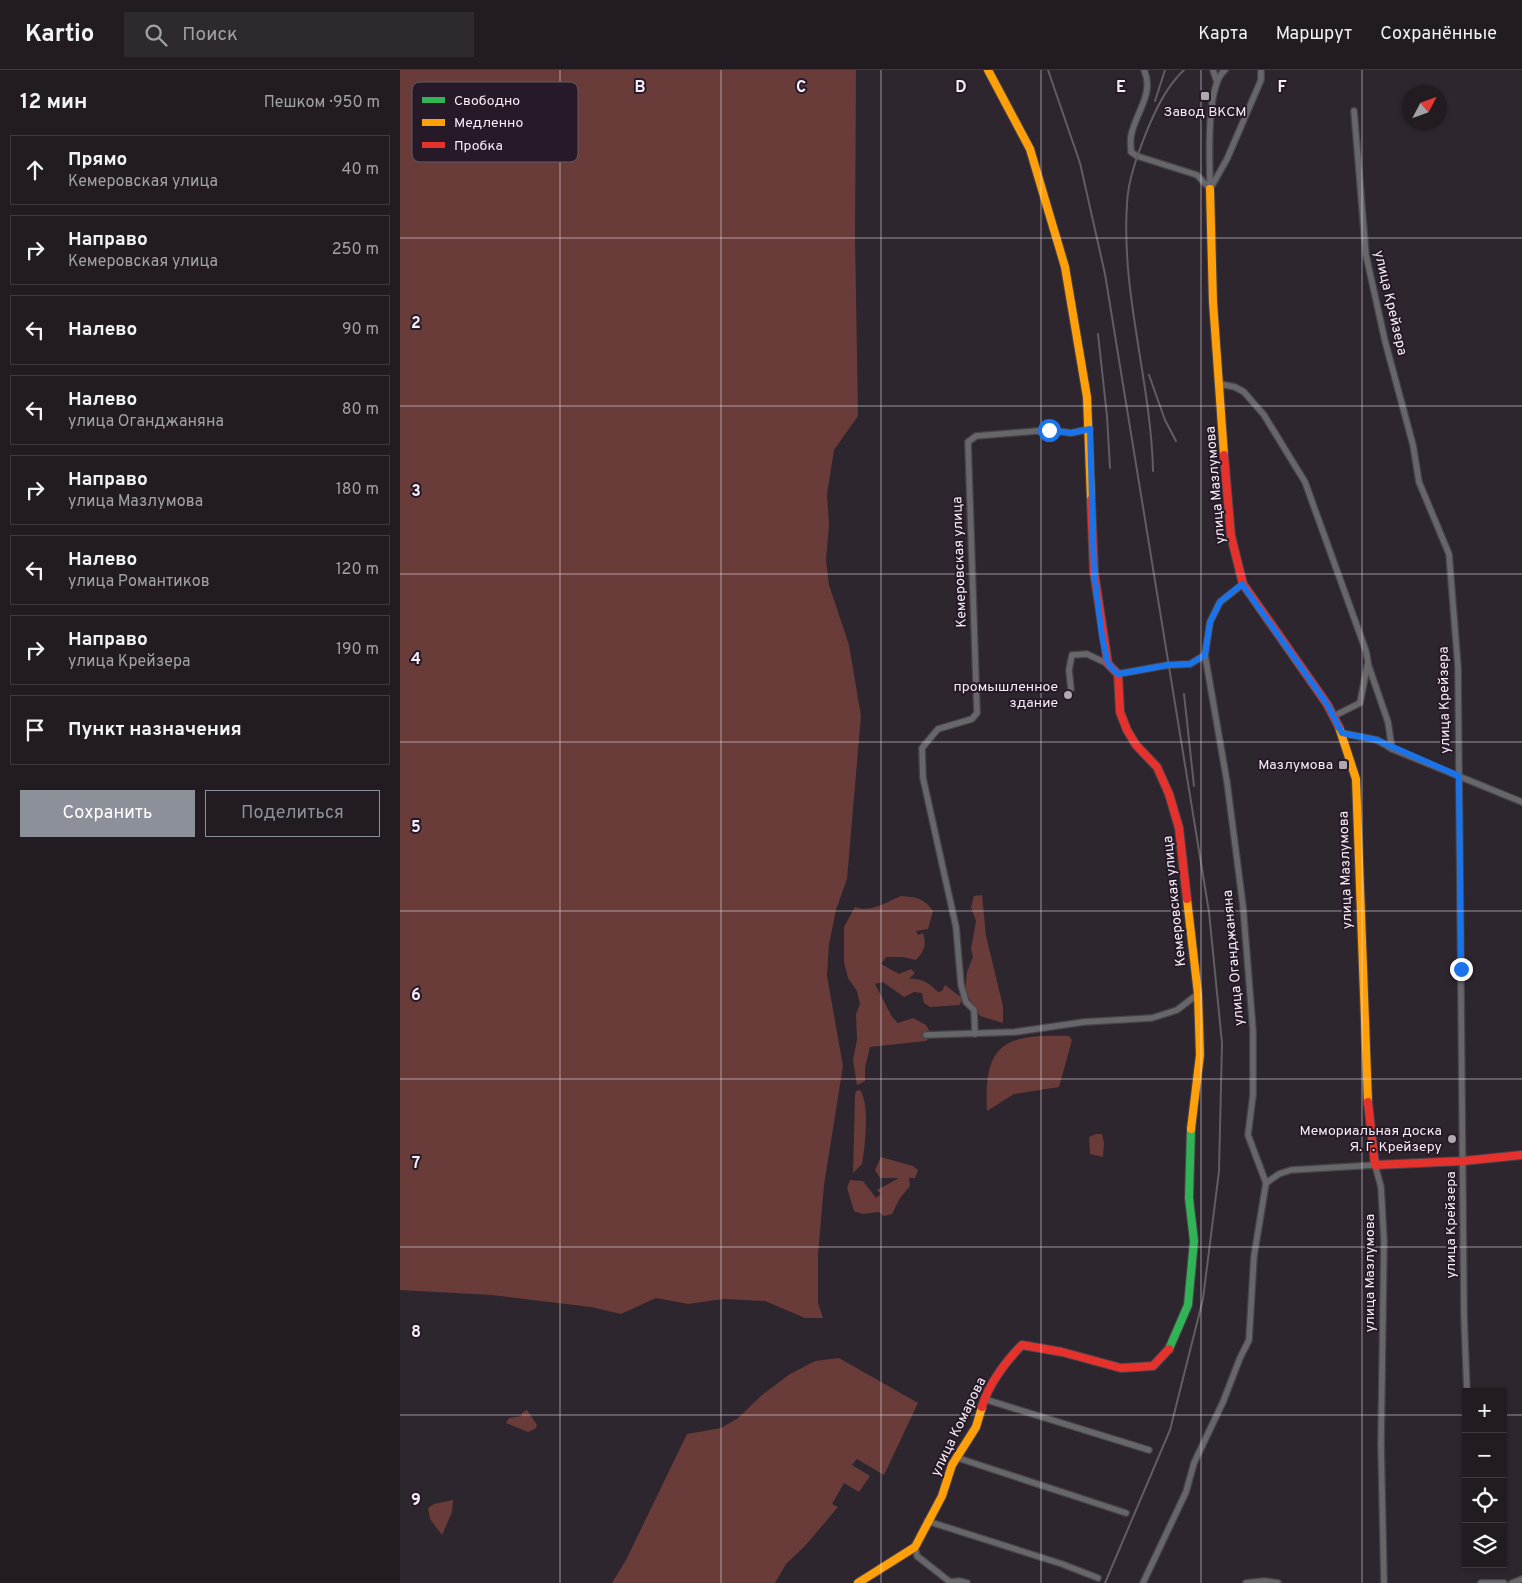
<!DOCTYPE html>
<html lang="ru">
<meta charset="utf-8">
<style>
:root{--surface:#221c22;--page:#2e292f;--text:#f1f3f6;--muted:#a2a1a5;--line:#3f3a40;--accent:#8c9099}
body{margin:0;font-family:Overpass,sans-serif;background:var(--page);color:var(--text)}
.controls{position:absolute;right:15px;bottom:15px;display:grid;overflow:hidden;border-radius:0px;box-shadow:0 1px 4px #0004}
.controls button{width:45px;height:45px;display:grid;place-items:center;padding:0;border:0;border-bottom:1px solid var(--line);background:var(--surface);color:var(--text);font:25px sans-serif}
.compass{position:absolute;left:1002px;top:15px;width:45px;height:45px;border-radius:50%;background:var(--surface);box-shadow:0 1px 4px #0004;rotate:49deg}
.stop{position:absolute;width:15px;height:15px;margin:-11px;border:4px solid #1a73e8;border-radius:50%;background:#fff}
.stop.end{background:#1a73e8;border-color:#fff;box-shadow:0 1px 5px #0008}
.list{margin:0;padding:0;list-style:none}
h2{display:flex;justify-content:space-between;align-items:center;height:65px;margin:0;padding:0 20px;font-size:21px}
h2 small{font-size:16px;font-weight:400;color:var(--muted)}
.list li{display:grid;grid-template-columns:32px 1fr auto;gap:15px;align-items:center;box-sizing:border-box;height:70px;margin:0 10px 10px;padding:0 10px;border:1px solid var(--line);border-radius:0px}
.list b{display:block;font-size:19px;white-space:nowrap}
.list p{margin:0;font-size:16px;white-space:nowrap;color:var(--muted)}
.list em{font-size:16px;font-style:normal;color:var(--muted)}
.actions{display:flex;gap:10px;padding:15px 20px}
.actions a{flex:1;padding:11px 0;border:1px solid var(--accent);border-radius:0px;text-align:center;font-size:18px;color:var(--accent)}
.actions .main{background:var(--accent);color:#fff}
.icon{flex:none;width:28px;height:28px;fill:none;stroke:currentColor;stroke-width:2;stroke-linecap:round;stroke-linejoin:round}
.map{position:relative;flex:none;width:1122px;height:1513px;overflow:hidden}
header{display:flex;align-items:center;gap:30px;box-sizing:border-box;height:70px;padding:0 25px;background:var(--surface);border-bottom:1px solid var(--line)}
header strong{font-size:24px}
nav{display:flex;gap:28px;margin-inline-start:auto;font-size:18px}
.search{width:350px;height:45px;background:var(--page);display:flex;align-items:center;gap:12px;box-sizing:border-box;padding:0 18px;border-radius:0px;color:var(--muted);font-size:19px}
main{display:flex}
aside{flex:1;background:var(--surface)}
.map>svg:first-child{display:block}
.green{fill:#693c39}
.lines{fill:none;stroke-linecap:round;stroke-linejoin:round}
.street-casing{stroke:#484349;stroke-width:8}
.fast-casing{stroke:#484349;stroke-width:10}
.slow-casing{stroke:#484349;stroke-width:10}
.jam-casing{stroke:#484349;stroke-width:10}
.street{stroke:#67666a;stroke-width:5.5}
.fast{stroke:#30b455;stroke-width:8}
.slow{stroke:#ff9f0a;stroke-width:8}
.jam{stroke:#e5322d;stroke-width:8}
.rail{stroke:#615d63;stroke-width:2}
.route{stroke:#1a73e8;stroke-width:6}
.grid{fill:none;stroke:#f6edf7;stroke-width:1;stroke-opacity:0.55}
.poi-dot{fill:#b0a7b1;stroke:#271a28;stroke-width:2}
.labels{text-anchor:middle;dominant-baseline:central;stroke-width:4;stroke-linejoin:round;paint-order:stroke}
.poi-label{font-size:14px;fill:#f6edf7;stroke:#271a28;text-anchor:end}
.street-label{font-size:14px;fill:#f6edf7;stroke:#271a28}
.key{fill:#271a28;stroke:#655966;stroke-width:1}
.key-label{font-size:14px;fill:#f6edf7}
.grid-label{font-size:16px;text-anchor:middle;font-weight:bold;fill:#f6edf7;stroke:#271a28;stroke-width:4;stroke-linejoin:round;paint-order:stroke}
</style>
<header>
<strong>Kartio</strong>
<div class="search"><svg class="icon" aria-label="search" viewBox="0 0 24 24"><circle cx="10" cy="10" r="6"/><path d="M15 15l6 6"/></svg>Поиск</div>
<nav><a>Карта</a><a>Маршрут</a><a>Сохранённые</a></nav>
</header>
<main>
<aside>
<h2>12 мин<small>Пешком · 950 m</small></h2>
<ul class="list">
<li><svg class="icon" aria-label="ahead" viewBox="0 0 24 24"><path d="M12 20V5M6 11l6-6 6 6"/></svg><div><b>Прямо</b><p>Кемеровская улица</p></div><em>40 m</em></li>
<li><svg class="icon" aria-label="right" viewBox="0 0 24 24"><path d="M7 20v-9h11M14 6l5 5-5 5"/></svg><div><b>Направо</b><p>Кемеровская улица</p></div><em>250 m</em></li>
<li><svg class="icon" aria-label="left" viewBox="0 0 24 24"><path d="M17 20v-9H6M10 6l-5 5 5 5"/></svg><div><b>Налево</b></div><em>90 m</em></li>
<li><svg class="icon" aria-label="left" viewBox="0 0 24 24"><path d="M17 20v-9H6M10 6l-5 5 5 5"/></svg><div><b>Налево</b><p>улица Оганджаняна</p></div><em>80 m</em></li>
<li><svg class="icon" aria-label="right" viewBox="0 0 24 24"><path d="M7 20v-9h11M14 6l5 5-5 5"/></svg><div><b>Направо</b><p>улица Мазлумова</p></div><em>180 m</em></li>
<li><svg class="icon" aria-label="left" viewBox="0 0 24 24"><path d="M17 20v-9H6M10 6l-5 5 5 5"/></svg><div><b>Налево</b><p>улица Романтиков</p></div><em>120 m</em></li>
<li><svg class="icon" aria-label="right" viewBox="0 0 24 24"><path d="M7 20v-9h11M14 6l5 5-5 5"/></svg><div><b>Направо</b><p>улица Крейзера</p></div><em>190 m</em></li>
<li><svg class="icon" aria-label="arrive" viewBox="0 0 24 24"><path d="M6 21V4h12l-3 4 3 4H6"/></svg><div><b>Пункт назначения</b></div></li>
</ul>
<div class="actions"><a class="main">Сохранить</a><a>Поделиться</a></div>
</aside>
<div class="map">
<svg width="1122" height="1513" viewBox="0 0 1122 1513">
<rect width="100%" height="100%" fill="#2d262e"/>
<g class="green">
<polygon points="0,0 456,0 455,166 458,346 434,380 427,424 429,455 426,490 429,515 449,575 461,646 447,809 436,840 429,874 427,906 443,996 424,1115 418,1185 418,1233 423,1248 405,1248 365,1231 323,1229 288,1234 256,1228 221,1244 191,1237 92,1225 0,1220"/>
<polygon points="582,825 586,866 603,936 603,953 580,946 565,922 567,902 573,887 571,879 576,851 571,837 574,826"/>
<path d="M501,826C516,827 524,828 533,841L528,859L516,861L518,865L523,863C527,875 524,881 516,890L503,887H486L481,894L499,904L511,899L515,903L509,909C521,908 529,913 538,922L542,921L545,915L562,928L560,935L530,937L524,933L522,923L514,922L504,927L483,912L475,914L492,947L498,953L513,948L526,955L532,965L526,971L470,977L465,998V1011L457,1015L453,990L457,970L456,944L460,934L457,921L448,908L444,892V857L455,837C471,843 486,832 501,826Z"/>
<path d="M669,966L672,970L659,1017L614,1024L587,1041C583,972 606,964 669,966Z"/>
<path d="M460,1020C470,1034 465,1077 462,1094L453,1103L455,1025L456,1021Z"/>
<polygon points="696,1064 702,1064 704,1073 703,1087 690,1084 689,1067"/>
<polygon points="481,1087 513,1096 518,1100 515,1108 509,1108 510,1116 500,1128 492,1144 484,1146 479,1142 463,1144 454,1141 447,1118 450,1110 463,1111 476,1128 481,1124 477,1120 499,1108 480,1108 475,1100"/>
<polygon points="439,1288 518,1333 484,1405 457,1389 452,1395 470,1406 459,1422 444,1413 432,1434 438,1437 405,1476 386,1494 375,1513 212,1513 226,1490 287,1364 321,1358 338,1348 362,1325 390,1304 415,1291"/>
<polygon points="127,1340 137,1355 135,1359 128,1362 106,1353 109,1348 122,1346 122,1343"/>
<polygon points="53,1430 52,1442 42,1465 30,1449 28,1438 34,1434"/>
</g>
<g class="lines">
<g class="street-casing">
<g id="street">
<path d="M744,0C755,23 735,44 731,66C730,71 731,76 731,82L737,86L797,105L810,119"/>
<polyline points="813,0 817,12"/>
<polyline points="954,41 966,185 985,271 1013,375 1019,412 1049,484 1058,597 1064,1246 1067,1322"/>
<path d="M810,117C810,91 805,17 825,0"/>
<polyline points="810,119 827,89 861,10 861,0"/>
<polyline points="820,314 835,317 844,322 864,345 905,412 966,581 968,592 960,633 934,646"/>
<polyline points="968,594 988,652 992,679"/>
<polyline points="718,604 768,595 790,594 805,585"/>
<polyline points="671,619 669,600 672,585 687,584 708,594"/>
<polyline points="942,663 977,670 992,679 1122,732"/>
<polyline points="575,964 574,940 566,932 561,915 556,857 523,708 522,678 538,659 572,649 577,643 568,372 576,366 649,360 671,363 690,359"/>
<polyline points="526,965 615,962 684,952 752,948 777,940 798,924"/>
<polyline points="866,1113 879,1104 891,1100 975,1095 981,1117 984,1171 981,1374 984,1513"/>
<polyline points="584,1329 749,1380"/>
<polyline points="558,1388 726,1443"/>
<polyline points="527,1451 662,1494 698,1508"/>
<polyline points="515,1477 517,1486 550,1512 559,1511 567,1513"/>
<polyline points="743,1513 786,1422 794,1393 823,1332 840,1288 849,1270 854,1186 866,1113 848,1065 853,1025 853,960 843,836 827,712 805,585 810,552 820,532 843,514"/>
<polyline points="846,1513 864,1511 878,1513"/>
<polyline points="1081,1513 1104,1513"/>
<polyline points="1112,1513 1122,1509"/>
</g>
</g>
<g class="fast-casing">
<polyline id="fast" points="769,1279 788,1235 794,1171 789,1128 791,1059"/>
</g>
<g class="slow-casing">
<g id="slow">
<polyline points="588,0 630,79 665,197 687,327 691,430"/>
<polyline points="810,119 813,232 824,385"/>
<polyline points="939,657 956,709 968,1032"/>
<polyline points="787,829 798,924 800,985 791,1059"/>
<polyline points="458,1513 515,1477 542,1426 552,1395 576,1357 582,1337"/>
</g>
</g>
<g class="jam-casing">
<g id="jam">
<polyline points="824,385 831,466 843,514 927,634 939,657"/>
<polyline points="691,430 694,502 708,594 718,604 720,642 727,660 736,675 757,697 769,724 779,758 787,829"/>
<polyline points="968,1032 975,1095 1063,1091 1122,1085"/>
<path d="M582,1337C588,1315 606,1291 622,1275L662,1282L721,1298L753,1296L769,1279"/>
</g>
</g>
<use href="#street" class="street"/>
<use href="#fast" class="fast"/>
<use href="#slow" class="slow"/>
<use href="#jam" class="jam"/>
<g class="rail">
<polyline points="648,0 680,93 705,204 809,842 822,973 819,1101 803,1229 770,1360 705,1513"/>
<polyline points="755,31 765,0"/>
<polyline points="698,264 707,346 710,398"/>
<polyline points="749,305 765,350 776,371"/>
<path d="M753,401C751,312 721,224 727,134C728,108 739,81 748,58C757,37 767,16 784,0"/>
<polyline points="784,624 794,716"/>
</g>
</g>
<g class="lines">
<polyline class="route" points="649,360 671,363 690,359 694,502 702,566 708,594 718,604 768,595 790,594 805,585 810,552 820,532 842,514 927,634 942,663 977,670 1059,706 1061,899"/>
</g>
<path class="grid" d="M160,0V1513M321,0V1513M481,0V1513M641,0V1513M801,0V1513M962,0V1513M0,168H1122M0,336H1122M0,504H1122M0,672H1122M0,841H1122M0,1009H1122M0,1177H1122M0,1345H1066M1103,1345H1122"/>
<g class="poi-dot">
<rect x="800" y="21" width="10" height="10" rx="2.5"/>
<circle cx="668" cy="625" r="5"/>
<rect x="938" y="690" width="10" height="10" rx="2.5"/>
<circle cx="1052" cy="1069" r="5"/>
</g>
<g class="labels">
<g class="poi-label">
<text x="805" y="42" text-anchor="middle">Завод ВКСМ</text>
<text x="658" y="617">промышленное<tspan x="658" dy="16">здание</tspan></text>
<text x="933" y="695">Мазлумова</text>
<text x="1042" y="1061">Мемориальная доска<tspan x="1042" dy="16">Я. Г. Крейзеру</tspan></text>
</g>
<g class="street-label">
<text transform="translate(990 233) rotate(77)">улица Крейзера</text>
<text transform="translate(816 415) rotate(-95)">улица Мазлумова</text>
<text transform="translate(560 492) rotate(-92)">Кемеровская улица</text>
<text transform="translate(1045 630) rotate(-91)">улица Крейзера</text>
<text transform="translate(946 800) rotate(-92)">улица Мазлумова</text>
<text transform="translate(775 831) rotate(-96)">Кемеровская улица</text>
<text transform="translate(834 888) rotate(-95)">улица Оганджаняна</text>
<text transform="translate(1051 1155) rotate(-90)">улица Крейзера</text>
<text transform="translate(970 1203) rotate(-90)">улица Мазлумова</text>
<text transform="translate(559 1357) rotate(-64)">улица Комарова</text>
</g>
</g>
<rect x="12" y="12" width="166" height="80" rx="8" class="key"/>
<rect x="22" y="27" width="23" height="6" fill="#30b455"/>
<rect x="22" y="49" width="23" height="7" fill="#ff9f0a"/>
<rect x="22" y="72" width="23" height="6" fill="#e5322d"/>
<g class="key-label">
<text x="54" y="35">Свободно</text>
<text x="54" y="57">Медленно</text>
<text x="54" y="80">Пробка</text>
</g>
<g class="grid-label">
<text x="240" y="22">B</text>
<text x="401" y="22">C</text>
<text x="561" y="22">D</text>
<text x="721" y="22">E</text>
<text x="882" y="22">F</text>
<text x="16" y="258">2</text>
<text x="16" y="426">3</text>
<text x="16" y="594">4</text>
<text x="16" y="762">5</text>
<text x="16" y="930">6</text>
<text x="16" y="1098">7</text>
<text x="16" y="1267">8</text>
<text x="16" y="1435">9</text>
</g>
</svg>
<div class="controls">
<button>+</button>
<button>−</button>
<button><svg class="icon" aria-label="locate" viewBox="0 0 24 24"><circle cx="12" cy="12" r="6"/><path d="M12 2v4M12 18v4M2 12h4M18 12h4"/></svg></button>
<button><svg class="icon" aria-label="layers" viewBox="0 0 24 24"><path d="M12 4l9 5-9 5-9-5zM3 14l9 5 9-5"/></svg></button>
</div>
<svg class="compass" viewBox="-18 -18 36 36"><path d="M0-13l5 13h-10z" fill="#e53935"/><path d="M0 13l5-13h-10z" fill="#a2a1a5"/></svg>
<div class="stop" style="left:649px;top:360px"></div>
<div class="stop end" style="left:1061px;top:899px"></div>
</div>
</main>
